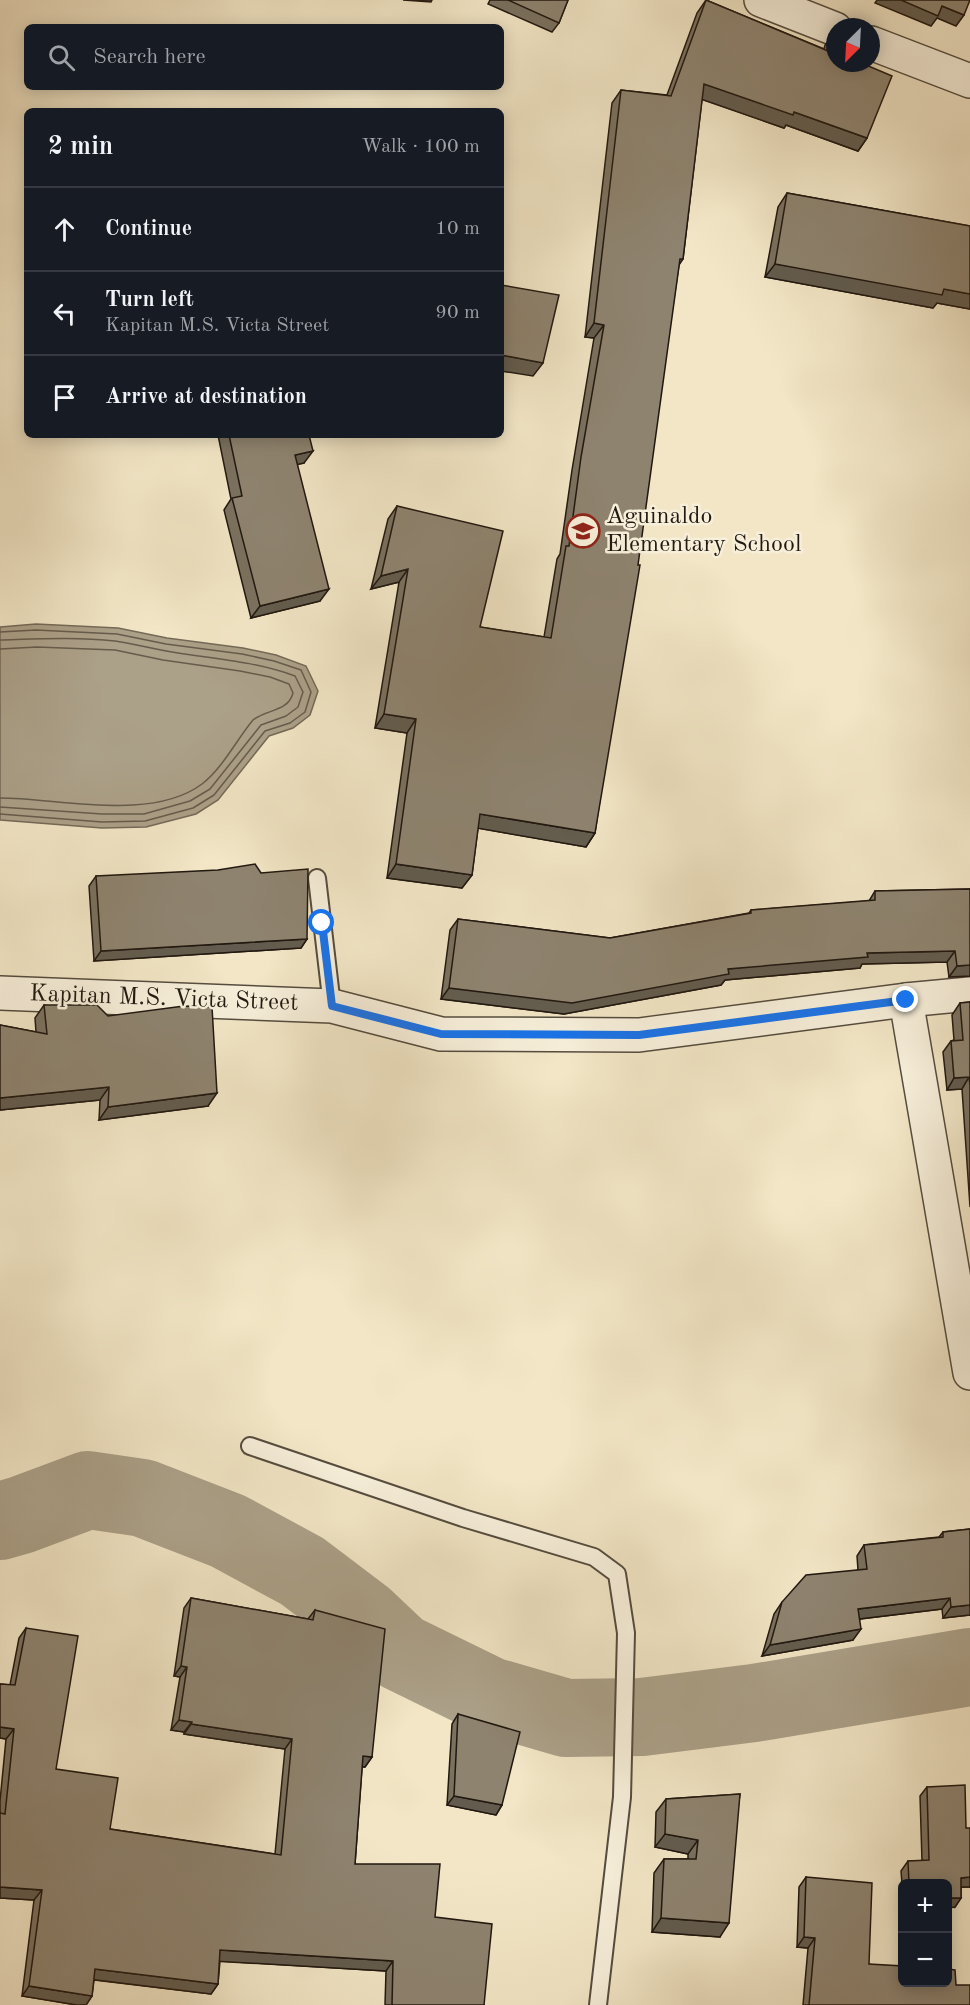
<!DOCTYPE html>
<meta charset="utf-8">
<style>
:root{--surface:#171b24;--page:#20242c;--text:#f1f3f6;--muted:#9ea1a6;--line:#363941}
body{margin:0;font-family:"Old Standard TT",serif;background:var(--page);color:var(--text)}
.controls{position:absolute;right:18px;bottom:18px;display:grid;overflow:hidden;border-radius:9px;box-shadow:0 3px 15px #0003}
.controls button{width:54px;height:54px;display:grid;place-items:center;padding:0;border:0;border-bottom:2px solid var(--line);background:var(--surface);color:var(--text);font:30px sans-serif}
.compass{position:absolute;left:826px;top:18px;width:54px;height:54px;border-radius:50%;background:var(--surface);box-shadow:0 3px 15px #0003;rotate:204deg}
.stop{position:absolute;width:18px;height:18px;margin:-14px;border:4px solid #1a73e8;border-radius:50%;background:#fff}
.stop.end{background:#1a73e8;border-color:#fff;box-shadow:0 2px 6px #0008}
.list{margin:0;padding:0;list-style:none}
h2{display:flex;justify-content:space-between;align-items:center;height:78px;margin:0;padding:0 24px;font-size:26px}
h2 small{font-size:20px;font-weight:400;color:var(--muted)}
.list li{display:grid;grid-template-columns:39px 1fr auto;gap:18px;align-items:center;box-sizing:border-box;height:84px;padding:0 24px;border-top:2px solid var(--line)}
.list b{display:block;font-size:22px;white-space:nowrap}
.list p{margin:0;font-size:20px;white-space:nowrap;color:var(--muted)}
.list em{font-size:20px;font-style:normal;color:var(--muted)}
.icon{flex:none;width:33px;height:33px;fill:none;stroke:currentColor;stroke-width:2;stroke-linecap:round;stroke-linejoin:round}
.map{position:relative;flex:none;width:970px;height:2005px;overflow:hidden}
.search{position:absolute;background:var(--surface);box-shadow:0 3px 15px #0003;left:24px;top:24px;width:480px;height:66px;display:flex;align-items:center;gap:15px;box-sizing:border-box;padding:0 21px;border-radius:9px;color:var(--muted);font-size:22px}
.panel{position:absolute;background:var(--surface);box-shadow:0 3px 15px #0003;left:24px;top:108px;width:480px;height:330px;border-radius:9px}
.map>svg:first-child{display:block}
.water{fill:#aba088;stroke:#746a58;stroke-width:1.5}
.lines{fill:none;stroke-linecap:round;stroke-linejoin:round}
.shore{stroke:#665c4c;stroke-width:1.5}
.river{stroke:#aba088;stroke-width:78}
.service-casing{stroke:#554c3e;stroke-width:20}
.minor-casing{stroke:#554c3e;stroke-width:36}
.service{stroke:#f7efda;stroke-width:16}
.minor{stroke:#f7efda;stroke-width:33}
.wall{fill:#7a715f;stroke:#211810;stroke-width:1.5}
.shaded-wall{fill:#635c4e;stroke:#211810;stroke-width:1.5}
.building{fill:#8e836f;stroke:#211810;stroke-width:1.5}
.route{stroke:#1a73e8;stroke-width:8}
.labels{text-anchor:middle;dominant-baseline:central;stroke-width:5;stroke-linejoin:round;paint-order:stroke}
.poi-label{font-size:24px;fill:#211810;stroke:#f7efda;text-anchor:start}
.street-label{font-size:24px;fill:#211810;stroke:#f7efda}
</style>
<div class="map">
<svg width="970" height="2005" viewBox="0 0 970 2005">
<rect width="100%" height="100%" fill="#f2e6c6"/>
<filter id="stains"><feTurbulence type="fractalNoise" baseFrequency=".00333" numOctaves="4"/><feColorMatrix values="0 0 0 0 .2 0 0 0 0 .09 0 0 0 0 .02 0 0 0 .5 -.17"/></filter>
<radialGradient id="worn" r=".72"><stop offset=".6" stop-color="#630" stop-opacity="0"/><stop offset="1" stop-color="#630" stop-opacity=".3"/></radialGradient>
<polygon class="water" points="36,624 118,628 167,638 243,648 276,655 306,666 318,691 310,715 293,728 269,736 218,800 196,814 146,827 102,828 0,820 0,627"/>
<g class="lines">
<g class="shore">
<polyline points="0,632 36,630 117,634 166,644 242,654 274,661 301,670 311,692 305,712 290,723 265,731 214,795 193,808 145,821 102,822 0,814"/>
<path d="M0,640C38,639 77,637 115,641C136,644 157,650 178,653C218,659 257,662 295,676L303,692L298,707L286,716L261,725L210,789L190,801L144,814H102L0,807"/>
<path d="M0,649L37,647L115,650L163,660L240,671L270,677L289,684L293,693C288,712 267,709 253,720C237,739 222,769 202,784C151,822 59,798 0,798"/>
</g>
<polyline class="river" points="0,1521 21,1515 88,1490 143,1498 228,1531 302,1571 364,1618 400,1652 490,1696 566,1718 642,1717 754,1703 970,1667"/>
<g class="service-casing">
<g id="service">
<polyline points="317,878 332,1006"/>
<polyline points="250,1446 463,1518 594,1557 617,1574 626,1633 622,1797 598,2005"/>
</g>
</g>
<g class="minor-casing">
<g id="minor">
<polyline points="761,0 835,29"/>
<polyline points="871,43 970,81"/>
<polyline points="0,993 332,1006 441,1034 639,1035 906,1000 970,994"/>
<polyline points="906,1000 970,1373"/>
</g>
</g>
<use href="#service" class="service"/>
<use href="#minor" class="minor"/>
</g>
<g class="wall">
<polygon points="490,0 568,0 559,23 552,32 488,4"/>
<polygon points="706,0 824,49 825,45 835,32 867,138 858,151 786,125 784,128 702,99 683,259 679,265 595,833 586,847 478,828 472,875 462,888 387,878 407,733 375,728 399,582 371,589 388,519 397,506 480,627 544,637 557,559 560,554 572,470 594,338 585,337 612,103 621,90 667,95 697,13"/>
<polygon points="787,193 970,226 970,309 937,303 933,308 765,277 778,207"/>
<polygon points="218,435 309,435 304,463 297,464 320,601 251,618 224,510 231,499"/>
<polygon points="96,876 307,939 301,948 94,961 89,886"/>
<polygon points="970,889 970,976 949,977 947,962 862,964 860,968 725,980 721,985 564,1014 441,999 450,930 458,919 610,938 749,913 751,910 869,901 875,891"/>
<polygon points="970,1002 970,1207 962,1089 947,1090 943,1052 951,1041 954,1040 952,1015 960,1003"/>
<polygon points="44,1005 108,1016 208,1106 99,1120 100,1100 0,1110 0,1025 36,1032 35,1018"/>
<polygon points="970,1529 970,1615 943,1618 942,1609 860,1619 853,1640 762,1656 774,1614 782,1602 858,1570 857,1556 864,1545 939,1537 943,1532"/>
<polygon points="191,1598 308,1619 315,1610 372,1757 365,1767 362,1767 355,1864 435,1917 484,2005 385,2005 386,1971 220,1961 218,1984 211,1994 94,1980 92,1996 86,2005 77,2005 22,1996 34,1900 0,1898 0,1801 6,1739 0,1738 0,1684 10,1685 19,1638 26,1628 56,1769 110,1829 275,1854 285,1749 184,1734 184,1732 171,1730 180,1677 174,1676 184,1608"/>
<polygon points="458,1714 502,1805 496,1815 447,1805 452,1724"/>
<polygon points="927,1787 966,1828 970,1887 961,1887 961,1898 955,1907 948,1884 903,1884 903,1896 901,1871 908,1861 922,1861 920,1796"/>
<polygon points="740,1794 720,1937 652,1932 654,1873 664,1859 688,1859 688,1854 655,1847 656,1812 666,1799"/>
<polygon points="806,1877 869,1964 956,1985 970,2005 803,2005 808,1948 797,1947 799,1887"/>
</g>
<g class="shaded-wall">
<polygon points="403,0 432,0 431,2"/>
<polygon points="877,0 901,0 942,6 964,15 956,26 937,18 931,26 875,3"/>
<polygon points="704,84 794,112 867,138 858,151 786,125 784,128 695,97"/>
<polygon points="775,264 944,289 970,294 970,309 937,303 933,308 765,277"/>
<polygon points="594,323 604,325 594,338 585,337"/>
<polygon points="501,355 543,363 533,376 501,371"/>
<polygon points="313,451 304,463 286,467 295,455"/>
<polygon points="408,569 399,582 371,589 381,576"/>
<polygon points="329,589 320,601 251,618 260,606"/>
<polygon points="384,714 416,719 407,733 375,728"/>
<polygon points="480,814 595,833 586,847 471,827"/>
<polygon points="396,864 472,875 462,888 387,878"/>
<polygon points="307,939 301,948 94,961 101,951"/>
<polygon points="955,951 947,962 862,964 860,968 725,980 721,985 564,1014 441,999 449,988 728,969 867,953"/>
<polygon points="970,965 970,976 949,977 957,966"/>
<polygon points="969,1077 962,1089 947,1090 954,1078"/>
<polygon points="109,1087 100,1100 0,1110 0,1098"/>
<polygon points="217,1093 208,1106 99,1120 108,1107"/>
<polygon points="950,1598 942,1609 851,1620 858,1609"/>
<polygon points="970,1605 970,1615 943,1618 951,1607"/>
<polygon points="861,1629 853,1640 762,1656 770,1645"/>
<polygon points="181,1666 187,1667 180,1677 174,1676"/>
<polygon points="179,1720 192,1722 184,1732 171,1730"/>
<polygon points="191,1724 292,1739 285,1749 184,1734"/>
<polygon points="0,1727 14,1729 6,1739 0,1738"/>
<polygon points="363,1756 372,1757 365,1767 356,1766"/>
<polygon points="454,1796 502,1805 496,1815 447,1805"/>
<polygon points="665,1834 698,1840 688,1854 655,1847"/>
<polygon points="970,1877 970,1887 954,1887 961,1878"/>
<polygon points="0,1887 42,1890 34,1900 0,1898"/>
<polygon points="948,1898 961,1898 955,1907 948,1908"/>
<polygon points="661,1918 729,1923 720,1937 652,1932"/>
<polygon points="804,1937 815,1938 808,1948 797,1947"/>
<polygon points="220,1950 393,1961 386,1971 213,1961"/>
<polygon points="95,1969 218,1984 211,1994 88,1979"/>
<polygon points="29,1986 92,1996 86,2005 77,2005 22,1996"/>
</g>
<g class="building">
<polygon points="508,0 568,0 559,23"/>
<polygon points="706,0 828,51 835,32 835,63 866,63 866,65 892,76 867,138 794,112 793,115 704,84 683,259 680,259 638,565 640,565 595,833 480,814 472,875 396,864 416,719 384,714 408,569 381,576 397,506 503,531 480,627 551,638 566,546 569,546 581,457 604,325 594,323 621,90 671,96"/>
<polygon points="901,0 970,0 964,15 942,6 938,16"/>
<polygon points="787,193 970,226 970,294 944,289 942,295 775,264"/>
<polygon points="501,285 559,295 543,363 501,355"/>
<polygon points="229,435 309,435 313,451 295,455 329,589 260,606 232,498 242,496"/>
<polygon points="255,864 261,873 308,869 307,939 101,951 96,876 218,870"/>
<polygon points="970,889 970,965 957,966 955,951 867,953 868,957 728,969 729,974 572,1003 449,988 458,919 610,938 751,913 751,910 875,900 875,891"/>
<polygon points="970,1002 970,1085 969,1077 954,1078 951,1041 963,1040 960,1003"/>
<polygon points="44,1005 97,1005 108,1016 184,1006 212,1007 217,1093 108,1107 109,1087 0,1098 0,1025 47,1034"/>
<polygon points="970,1529 970,1605 951,1607 950,1598 858,1609 861,1629 770,1645 782,1602 806,1575 867,1569 864,1545 943,1537 943,1532"/>
<polygon points="191,1598 313,1620 315,1610 385,1629 372,1757 363,1756 355,1864 440,1864 435,1917 492,1924 484,2005 392,2005 393,1961 220,1950 218,1984 95,1969 92,1996 29,1986 42,1890 0,1887 0,1813 5,1814 14,1729 0,1727 0,1684 15,1685 26,1628 78,1636 56,1769 118,1778 110,1829 281,1855 292,1739 191,1724 192,1722 179,1720 187,1667 181,1666"/>
<polygon points="458,1714 520,1732 502,1805 454,1796"/>
<polygon points="965,1785 966,1828 970,1828 970,1877 961,1878 961,1898 948,1898 948,1884 909,1884 908,1861 929,1860 927,1787"/>
<polygon points="740,1794 729,1923 661,1918 664,1859 696,1859 698,1840 665,1834 666,1799"/>
<polygon points="806,1877 872,1883 869,1964 903,1966 903,1983 948,1983 948,1969 955,1970 956,1985 970,1985 970,2005 809,2005 815,1938 804,1937"/>
</g>
<g class="lines">
<polyline class="route" points="322,923 332,1006 441,1034 639,1035 906,1000"/>
</g>
<defs>
<g id="school-ring" transform="scale(1.725)"><circle r="9.5" fill="#f7efda" stroke="#8f2418" stroke-width="1.5"/><path d="M0-5L7-2L0 1L-7-2ZM-4 1L0 2.5L4 1V4Q0 6-4 4Z" fill="#8f2418"/></g>
</defs>
<g fill-rule="evenodd">
<use href="#school-ring" x="583" y="531"/>
</g>
<g class="labels">
<g class="poi-label">
<text x="606" y="517">Aguinaldo<tspan x="606" dy="28">Elementary School</tspan></text>
</g>
<g class="street-label">
<text transform="translate(164 999) rotate(2)">Kapitan M.S. Victa Street</text>
</g>
</g>
<rect width="100%" height="100%" filter="url(#stains)"/>
<rect width="100%" height="100%" fill="url(#worn)"/>
</svg>
<div class="controls">
<button>+</button>
<button>−</button>
</div>
<svg class="compass" viewBox="-18 -18 36 36"><path d="M0-13l5 13h-10z" fill="#e53935"/><path d="M0 13l5-13h-10z" fill="#9ea1a6"/></svg>
<div class="stop" style="left:322px;top:923px"></div>
<div class="stop end" style="left:906px;top:1000px"></div>
<div class="search"><svg class="icon" aria-label="search" viewBox="0 0 24 24"><circle cx="10" cy="10" r="6"/><path d="M15 15l6 6"/></svg>Search here</div>
<section class="panel">
<h2>2 min<small>Walk · 100 m</small></h2>
<ul class="list">
<li><svg class="icon" aria-label="ahead" viewBox="0 0 24 24"><path d="M12 20V5M6 11l6-6 6 6"/></svg><div><b>Continue</b></div><em>10 m</em></li>
<li><svg class="icon" aria-label="left" viewBox="0 0 24 24"><path d="M17 20v-9H6M10 6l-5 5 5 5"/></svg><div><b>Turn left</b><p>Kapitan M.S. Victa Street</p></div><em>90 m</em></li>
<li><svg class="icon" aria-label="arrive" viewBox="0 0 24 24"><path d="M6 21V4h12l-3 4 3 4H6"/></svg><div><b>Arrive at destination</b></div></li>
</ul>
</section>
</div>
